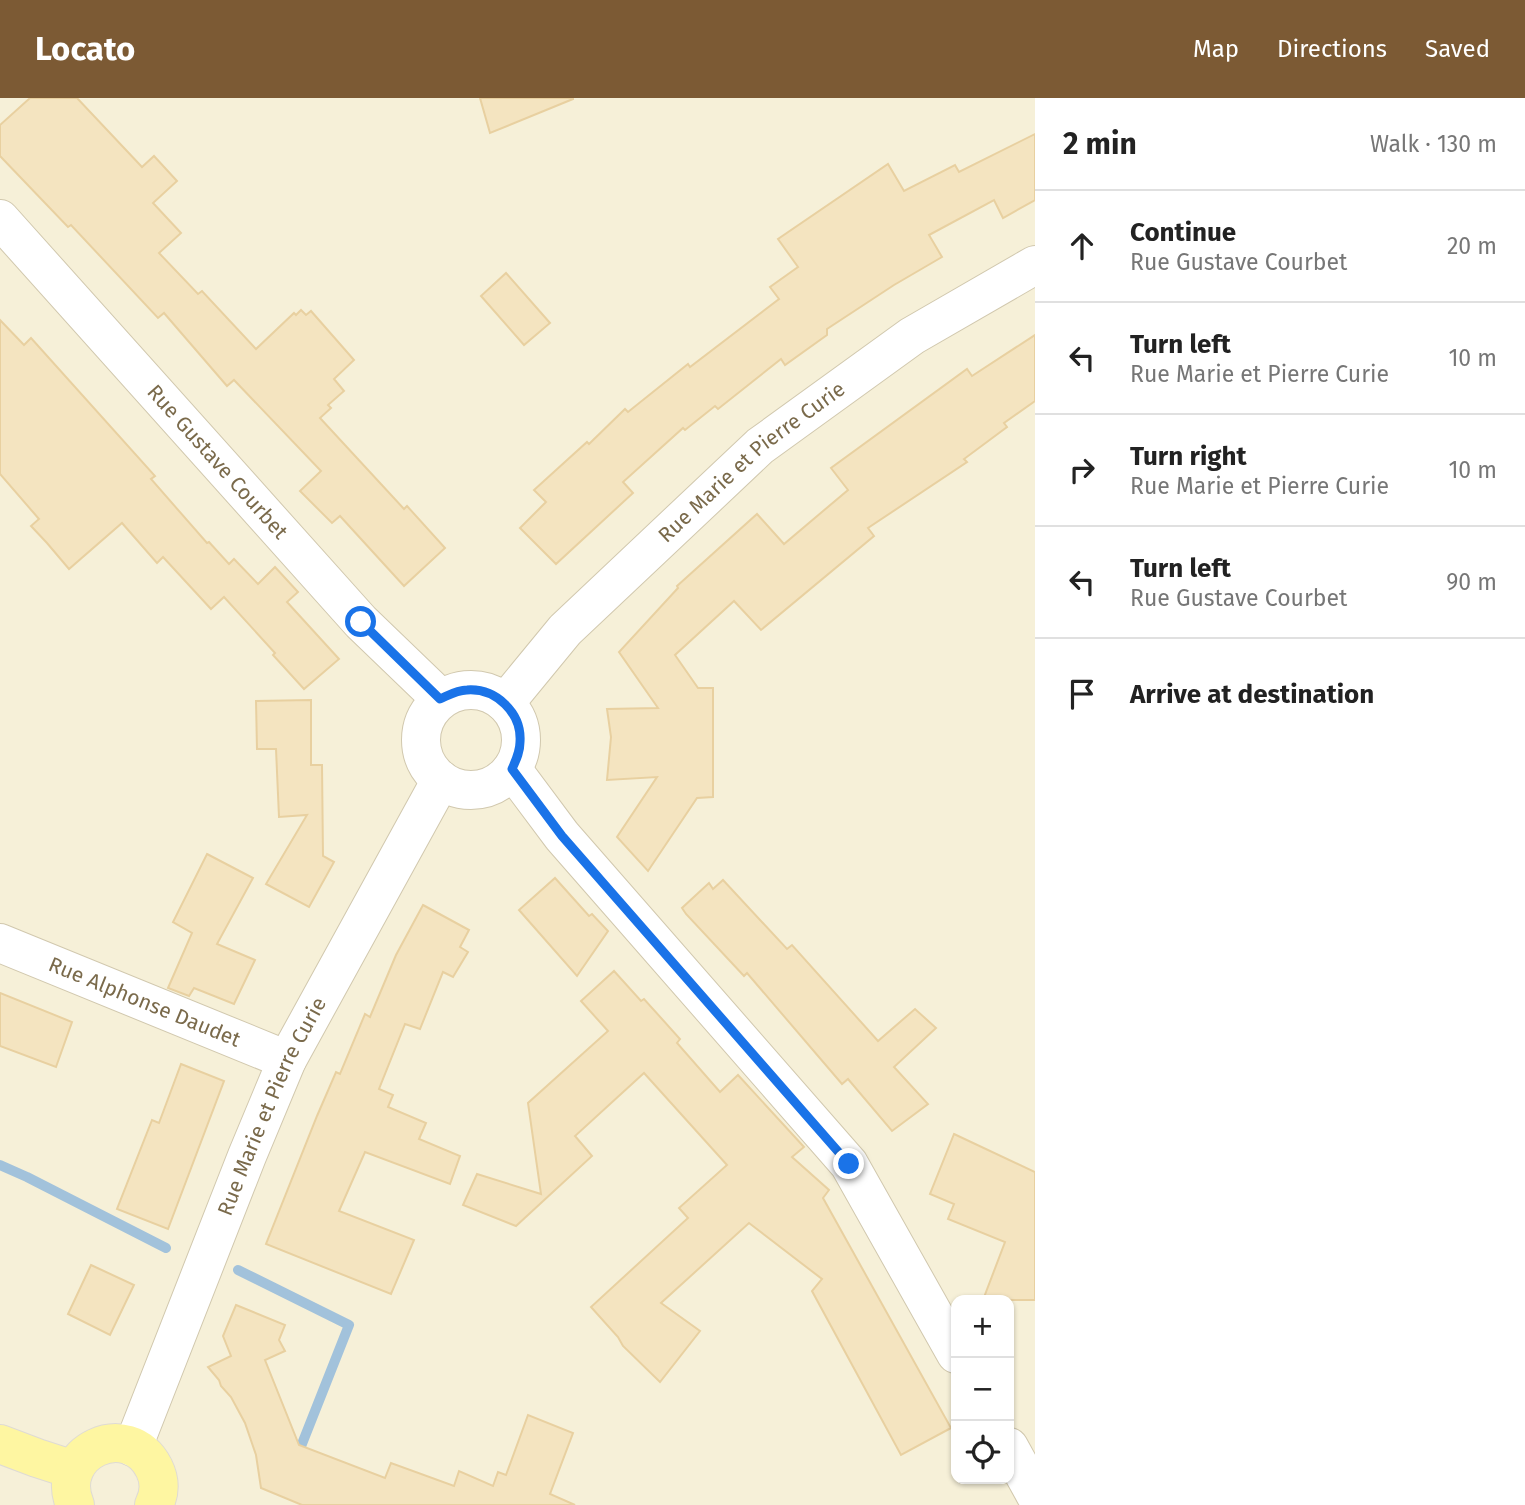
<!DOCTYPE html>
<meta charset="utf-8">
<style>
:root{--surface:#fff;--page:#f6f6f6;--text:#222;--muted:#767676;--line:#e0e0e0;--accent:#7c5a34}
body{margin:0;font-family:"Fira Sans",sans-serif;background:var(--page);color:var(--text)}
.controls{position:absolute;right:21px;bottom:21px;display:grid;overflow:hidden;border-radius:14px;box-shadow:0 2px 5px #0004}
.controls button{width:63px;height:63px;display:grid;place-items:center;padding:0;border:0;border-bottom:2px solid var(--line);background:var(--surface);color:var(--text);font:35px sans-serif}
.stop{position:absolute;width:21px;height:21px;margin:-16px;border:5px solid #1a73e8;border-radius:50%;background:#fff}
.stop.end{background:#1a73e8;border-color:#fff;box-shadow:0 2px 7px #0008}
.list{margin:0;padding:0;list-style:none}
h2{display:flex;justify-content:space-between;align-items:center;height:91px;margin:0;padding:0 28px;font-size:30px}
h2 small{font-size:23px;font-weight:400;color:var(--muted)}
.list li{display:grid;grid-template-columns:46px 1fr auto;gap:21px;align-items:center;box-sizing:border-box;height:112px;padding:0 28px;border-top:2px solid var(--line)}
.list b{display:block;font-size:26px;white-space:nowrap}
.list p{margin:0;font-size:23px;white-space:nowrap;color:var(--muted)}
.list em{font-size:23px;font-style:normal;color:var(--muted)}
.icon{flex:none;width:38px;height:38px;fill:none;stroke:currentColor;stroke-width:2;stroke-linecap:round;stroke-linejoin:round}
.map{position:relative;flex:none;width:1035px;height:1407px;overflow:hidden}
header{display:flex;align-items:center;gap:42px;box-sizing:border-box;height:98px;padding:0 35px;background:var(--accent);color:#fff}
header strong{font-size:33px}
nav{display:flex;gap:38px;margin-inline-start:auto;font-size:24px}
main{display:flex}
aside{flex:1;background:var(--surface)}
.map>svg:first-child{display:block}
.residential{fill:#f6f0d8;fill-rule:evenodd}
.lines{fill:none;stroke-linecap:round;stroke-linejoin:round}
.stream{stroke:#a2c2db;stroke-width:10}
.building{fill:#f4e4c0;stroke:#e8d0a0;stroke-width:2}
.minor-casing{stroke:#d1c8ae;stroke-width:40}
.major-casing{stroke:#dfdbd4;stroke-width:40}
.minor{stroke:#fff;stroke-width:38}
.major{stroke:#fef6a1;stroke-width:38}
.route{stroke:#1a73e8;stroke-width:9}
.labels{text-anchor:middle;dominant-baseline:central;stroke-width:5;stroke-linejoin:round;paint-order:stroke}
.street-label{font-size:21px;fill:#7a6a4b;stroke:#fffef2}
</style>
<header>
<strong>Locato</strong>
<nav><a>Map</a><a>Directions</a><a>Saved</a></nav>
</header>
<main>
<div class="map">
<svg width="1035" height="1407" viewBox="0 0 1035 1407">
<rect width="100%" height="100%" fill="#fdfcea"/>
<path class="residential" d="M0,0H1035V1407H0ZM956,1202H1009V1381H956Z"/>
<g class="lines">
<g class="stream">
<polyline points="0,1067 27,1079 166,1150"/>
<polyline points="238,1172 349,1227 298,1356"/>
</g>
</g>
<g class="building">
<polygon points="30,0 77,0 142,69 154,58 177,83 153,105 181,135 159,155 198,196 202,193 256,251 294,215 296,217 301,212 306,217 311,213 354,262 334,281 344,293 328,307 331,310 320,320 404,411 407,408 445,450 404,488 340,418 332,425 300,393 321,373 234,282 227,288 164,215 158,220 71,127 68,129 0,58 0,27"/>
<polygon points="480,0 573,0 573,1 490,35"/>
<polygon points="1035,36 1035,102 1003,120 994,102 929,137 942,159 894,187 827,231 827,237 785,267 781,261 718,311 715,308 685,332 683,330 623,384 633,395 556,466 520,430 546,404 534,392 587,344 589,346 625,311 628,314 688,266 690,269 779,201 770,189 798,169 778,141 888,66 904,93 955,67 959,74"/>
<polygon points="506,175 550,225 524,247 481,198"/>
<polygon points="0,222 24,247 31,240 155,378 151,381 207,445 209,444 229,466 234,461 258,486 275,469 298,494 287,504 339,561 304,591 273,557 275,555 224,499 211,511 163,459 157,465 122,425 69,471 47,445 31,428 39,421 0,376"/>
<polygon points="1035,237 1035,303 1004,325 1007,329 964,361 967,364 868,430 874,438 761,532 734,503 675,557 698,590 713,590 713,699 697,700 648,773 617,739 657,679 607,682 611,639 607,611 658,610 619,554 678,490 677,488 757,416 784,446 848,392 831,370 967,271 972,278"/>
<polygon points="311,602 311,667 322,667 323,758 334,764 309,809 266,786 307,717 279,719 276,651 257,651 256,603"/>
<polygon points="207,756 253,780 217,846 255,862 234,906 194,890 189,898 168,890 192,835 173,824"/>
<polygon points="555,780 589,818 592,816 608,833 577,878 519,812"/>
<polygon points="723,782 787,851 792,847 878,943 915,911 936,930 894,969 928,1006 892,1033 848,981 842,986 747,875 744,878 686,816 682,810 709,785 713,791"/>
<polygon points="423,807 469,832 460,849 468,854 453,879 443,874 420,931 405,926 379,991 393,997 388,1009 426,1025 419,1041 460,1058 450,1086 365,1054 339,1113 414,1142 391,1196 266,1146 317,1018 336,974 340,976 365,916 370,919 396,857"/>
<polygon points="614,873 641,903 644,901 680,941 677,945 720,994 738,977 804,1049 792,1059 829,1092 823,1100 951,1330 901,1357 812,1193 822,1181 749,1125 661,1205 700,1233 660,1284 623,1248 618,1239 591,1209 688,1120 679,1110 727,1067 644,975 575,1038 592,1058 516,1128 463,1107 477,1076 541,1096 528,1005 608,933 581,903"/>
<polygon points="0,895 72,924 56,969 0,948"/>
<polygon points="181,966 224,983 168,1131 117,1111 152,1022 159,1025"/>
<polygon points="954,1036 1035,1074 1035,1202 983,1202 1005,1144 948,1121 954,1106 930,1096"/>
<polygon points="91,1167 134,1187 110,1237 68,1216"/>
<polygon points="236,1207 285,1227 279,1242 285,1253 265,1262 299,1347 385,1380 391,1365 454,1388 459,1373 493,1388 498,1374 506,1377 528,1317 573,1335 550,1396 575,1407 302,1407 261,1390 256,1357 245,1325 231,1299 221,1288 219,1282 208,1269 231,1258 223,1238"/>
</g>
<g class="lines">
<g class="minor-casing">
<g id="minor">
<path id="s1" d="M0,121L361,524L441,601"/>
<circle cx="471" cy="642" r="50"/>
<path id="s2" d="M505,605L565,532L760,348L912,238L1035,167"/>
<polyline points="512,671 562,738 849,1066 956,1256"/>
<path id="s3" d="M0,845L287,962"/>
<path id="s4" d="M133,1349L247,1058L287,962L441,682"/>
<polyline points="1009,1349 1035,1396"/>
</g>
</g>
<g class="major-casing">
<g id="major">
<polyline points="0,1346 37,1360 74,1372"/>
<path d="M75,1407C53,1354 128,1319 154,1370C160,1382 160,1395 154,1407"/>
</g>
</g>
<use href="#minor" class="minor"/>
<use href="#major" class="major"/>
</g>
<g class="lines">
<path class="route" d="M361,524L440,601C449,597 457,592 467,592C496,590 522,615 520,644C520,654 516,662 512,671L562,738L849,1066"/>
</g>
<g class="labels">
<g class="street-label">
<text stroke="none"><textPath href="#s1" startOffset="326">Rue Gustave Courbet</textPath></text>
<text stroke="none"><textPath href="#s2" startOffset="346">Rue Marie et Pierre Curie</textPath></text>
<text stroke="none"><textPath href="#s3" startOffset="156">Rue Alphonse Daudet</textPath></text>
<text stroke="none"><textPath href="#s4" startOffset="368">Rue Marie et Pierre Curie</textPath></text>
</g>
</g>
</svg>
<div class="controls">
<button>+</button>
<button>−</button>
<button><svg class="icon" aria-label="locate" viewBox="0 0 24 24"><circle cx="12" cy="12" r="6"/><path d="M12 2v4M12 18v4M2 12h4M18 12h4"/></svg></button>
</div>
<div class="stop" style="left:361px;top:524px"></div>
<div class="stop end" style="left:849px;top:1066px"></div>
</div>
<aside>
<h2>2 min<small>Walk · 130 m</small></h2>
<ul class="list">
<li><svg class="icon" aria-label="ahead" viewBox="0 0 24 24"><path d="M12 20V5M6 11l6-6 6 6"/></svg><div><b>Continue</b><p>Rue Gustave Courbet</p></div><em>20 m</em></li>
<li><svg class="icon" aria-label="left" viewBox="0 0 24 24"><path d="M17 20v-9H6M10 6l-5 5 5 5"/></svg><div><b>Turn left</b><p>Rue Marie et Pierre Curie</p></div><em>10 m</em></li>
<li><svg class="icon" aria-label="right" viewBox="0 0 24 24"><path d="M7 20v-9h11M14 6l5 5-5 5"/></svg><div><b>Turn right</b><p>Rue Marie et Pierre Curie</p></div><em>10 m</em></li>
<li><svg class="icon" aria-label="left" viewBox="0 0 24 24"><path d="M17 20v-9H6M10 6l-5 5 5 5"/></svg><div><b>Turn left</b><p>Rue Gustave Courbet</p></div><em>90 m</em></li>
<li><svg class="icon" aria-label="arrive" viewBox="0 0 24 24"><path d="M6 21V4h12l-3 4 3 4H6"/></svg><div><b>Arrive at destination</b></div></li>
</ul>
</aside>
</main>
